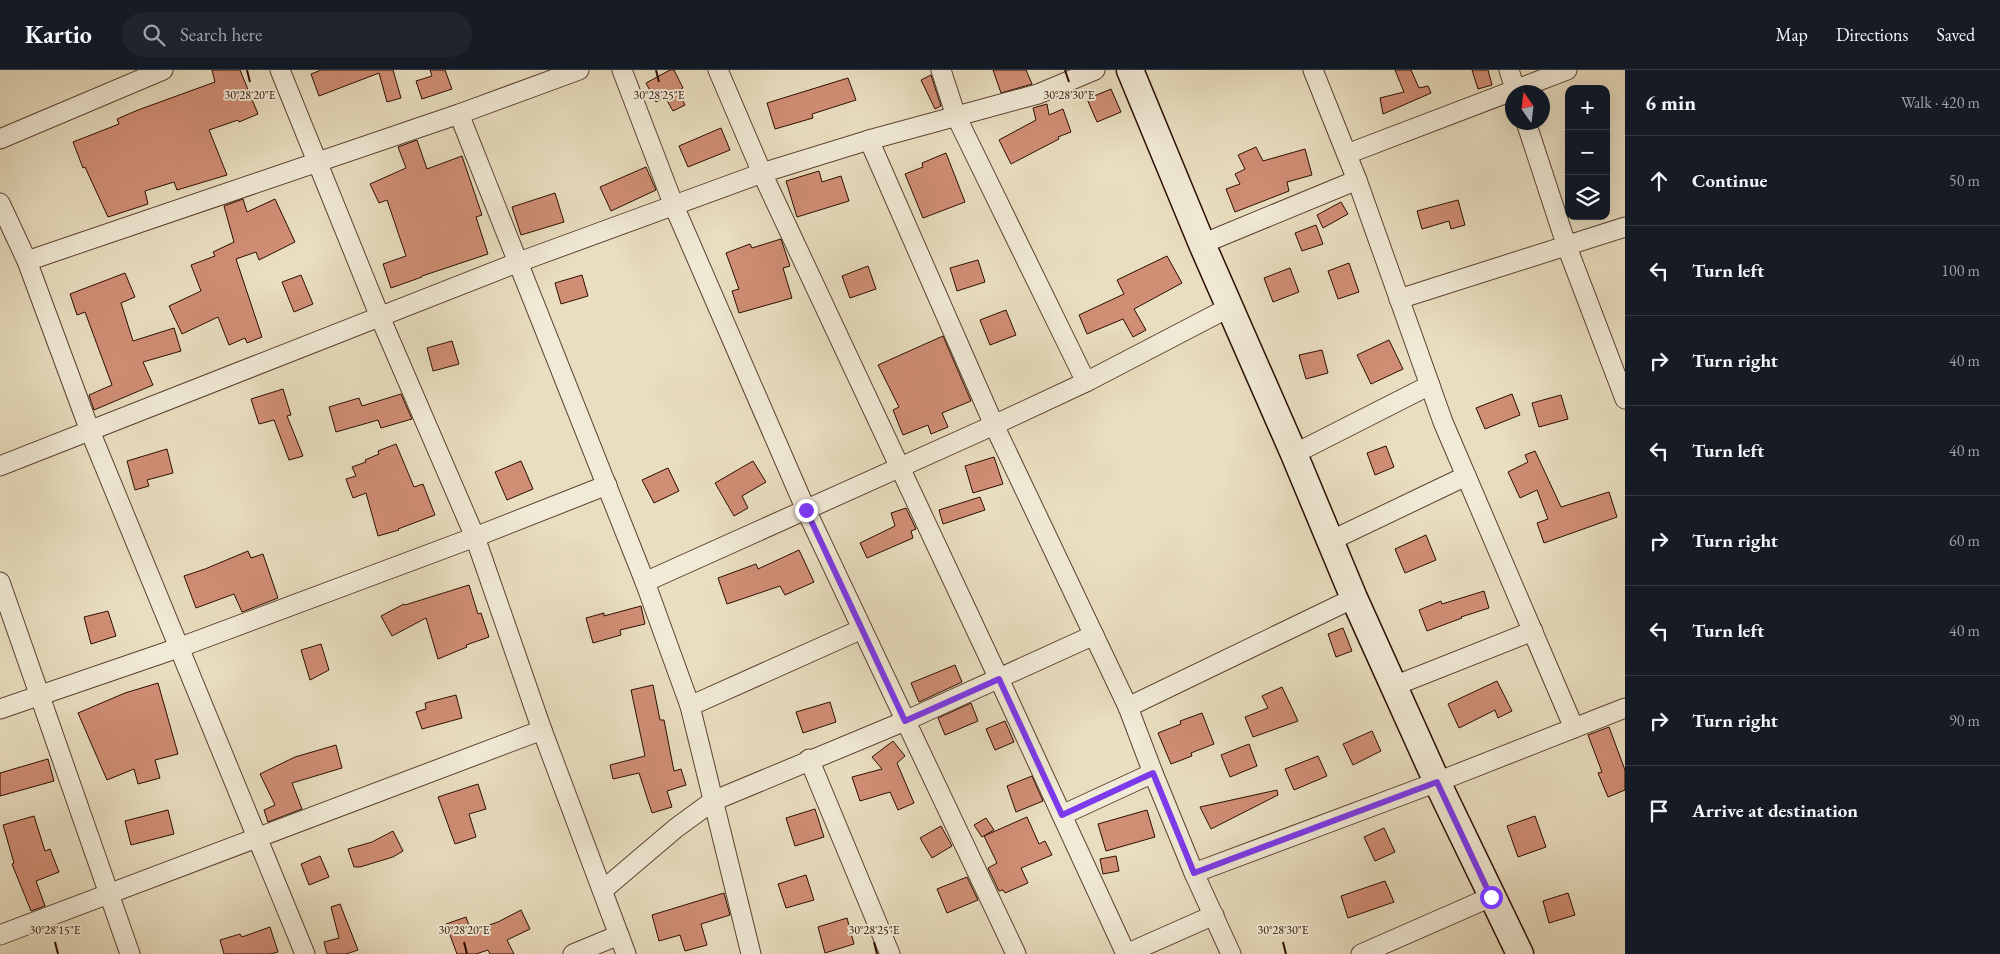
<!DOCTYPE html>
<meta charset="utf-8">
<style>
:root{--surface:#171b24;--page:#20242c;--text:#f1f3f6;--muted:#9ea1a6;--line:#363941}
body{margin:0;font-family:"EB Garamond",serif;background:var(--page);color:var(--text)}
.controls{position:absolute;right:15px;top:15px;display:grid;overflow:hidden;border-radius:10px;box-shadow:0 5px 20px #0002}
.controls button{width:45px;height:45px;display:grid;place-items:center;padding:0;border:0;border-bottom:1px solid var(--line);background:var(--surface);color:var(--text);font:25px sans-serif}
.compass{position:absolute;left:1505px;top:15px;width:45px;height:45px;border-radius:50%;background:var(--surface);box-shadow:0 5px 20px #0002;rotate:346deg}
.stop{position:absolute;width:15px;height:15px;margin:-11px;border:4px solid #7c3aed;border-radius:50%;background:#fff}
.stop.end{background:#7c3aed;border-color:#fff;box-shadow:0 1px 5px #0008}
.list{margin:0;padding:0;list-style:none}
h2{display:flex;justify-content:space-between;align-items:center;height:65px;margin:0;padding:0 20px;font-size:21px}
h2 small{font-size:16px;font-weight:400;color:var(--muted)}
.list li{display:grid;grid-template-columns:32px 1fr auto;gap:15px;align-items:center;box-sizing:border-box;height:90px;padding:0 20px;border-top:1px solid var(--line)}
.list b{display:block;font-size:19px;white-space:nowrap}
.list em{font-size:16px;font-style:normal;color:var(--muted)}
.icon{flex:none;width:28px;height:28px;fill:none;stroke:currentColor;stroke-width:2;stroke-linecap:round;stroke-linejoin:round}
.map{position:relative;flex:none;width:1625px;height:884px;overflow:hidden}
header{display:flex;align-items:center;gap:30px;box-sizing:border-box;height:70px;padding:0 25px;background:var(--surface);border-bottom:1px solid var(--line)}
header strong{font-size:24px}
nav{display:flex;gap:28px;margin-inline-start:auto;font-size:18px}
.search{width:350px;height:45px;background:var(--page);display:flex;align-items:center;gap:12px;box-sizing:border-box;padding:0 18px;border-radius:28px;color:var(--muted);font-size:19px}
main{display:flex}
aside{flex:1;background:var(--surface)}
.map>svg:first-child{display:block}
.building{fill:#d08e75;stroke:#2c0d00}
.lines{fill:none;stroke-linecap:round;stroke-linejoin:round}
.street-casing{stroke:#5b4130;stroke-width:21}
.secondary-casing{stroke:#2c0d00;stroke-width:29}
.street{stroke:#f1ead6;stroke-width:19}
.secondary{stroke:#f1ead6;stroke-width:26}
.route{stroke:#7c3aed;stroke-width:6}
.ticks{fill:none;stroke:#2c0d00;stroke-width:2}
.ticks-label{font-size:12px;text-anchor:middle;fill:#2c0d00;stroke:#f1ead6;stroke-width:4;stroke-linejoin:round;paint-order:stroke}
</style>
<header>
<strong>Kartio</strong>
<div class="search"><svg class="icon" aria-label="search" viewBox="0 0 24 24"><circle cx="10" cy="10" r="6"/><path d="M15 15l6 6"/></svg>Search here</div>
<nav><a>Map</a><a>Directions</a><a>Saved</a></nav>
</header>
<main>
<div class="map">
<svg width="1625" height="884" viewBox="0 0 1625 884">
<rect width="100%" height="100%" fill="#e9dec0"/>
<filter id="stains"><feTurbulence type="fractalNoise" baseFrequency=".004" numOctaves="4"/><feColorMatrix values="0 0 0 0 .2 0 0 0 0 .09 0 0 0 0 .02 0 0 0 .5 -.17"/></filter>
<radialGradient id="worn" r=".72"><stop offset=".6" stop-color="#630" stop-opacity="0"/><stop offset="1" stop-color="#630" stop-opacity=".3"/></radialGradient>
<g class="building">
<polygon points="212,0 240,0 258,44 239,52 238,50 209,60 227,105 177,120 174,112 145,121 148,134 108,147 85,97 83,98 73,72 119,54 117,49 138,40 215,12"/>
<polygon points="321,0 393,0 401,28 387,32 379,3 319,26 311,4"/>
<polygon points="430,0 445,0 452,19 422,29 416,11 432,6"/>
<polygon points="670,0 674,0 683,18 678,21 685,35 673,41 665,27 656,32 646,13"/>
<polygon points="993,0 1026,0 1032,14 1001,23"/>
<polygon points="1395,0 1411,0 1419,18 1428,16 1431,23 1383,44 1380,28 1404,22"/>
<polygon points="1472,0 1488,0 1492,15 1478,19"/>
<polygon points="931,5 941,36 935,39 921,10"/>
<polygon points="848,8 856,30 812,44 813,48 775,59 767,33"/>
<polygon points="1111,19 1121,42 1097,52 1087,29"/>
<polygon points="1047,34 1049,45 1063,39 1071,62 1058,67 1059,69 1011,94 999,70 1036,50 1033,38"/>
<polygon points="721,58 730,80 688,97 679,76"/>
<polygon points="417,70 427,99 462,86 482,145 476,147 488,184 422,206 422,207 391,218 383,194 406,186 387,130 379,133 370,114 406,98 398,77"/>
<polygon points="1256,77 1263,91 1305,79 1312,105 1287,112 1289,121 1235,142 1226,119 1240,114 1235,104 1245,99 1238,85"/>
<polygon points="946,83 965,132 923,148 905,104 923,97 922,93"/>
<polygon points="646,97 656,120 611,141 600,117"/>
<polygon points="819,101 822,112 841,106 849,131 797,147 786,111"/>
<polygon points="555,123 564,152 521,165 512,137"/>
<polygon points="243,129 247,142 275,129 295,172 259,190 256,182 236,189 262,267 247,273 245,268 229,275 218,247 182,264 169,236 201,221 191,195 215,186 213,182 234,172 224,136"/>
<polygon points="1458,130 1465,155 1451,159 1449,151 1422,159 1417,141"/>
<polygon points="1341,132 1348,144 1323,158 1317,145"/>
<polygon points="1316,155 1323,174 1302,181 1295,163"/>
<polygon points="781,169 790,196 783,198 792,228 739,243 732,221 739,219 726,183 750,174 752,178"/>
<polygon points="1167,186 1182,213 1134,239 1146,260 1133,267 1123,249 1087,264 1079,245 1124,224 1117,210"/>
<polygon points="978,190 985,212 957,221 950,198"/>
<polygon points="1349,193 1359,222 1338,229 1328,201"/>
<polygon points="868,196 876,219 850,228 842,206"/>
<polygon points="1290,198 1299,222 1273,232 1264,208"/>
<polygon points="125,203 135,227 121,233 133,271 174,258 181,281 143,292 153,315 94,340 89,325 112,315 85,242 77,245 70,224"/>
<polygon points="301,205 313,234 294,242 282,212"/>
<polygon points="582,205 588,226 561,234 555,213"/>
<polygon points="1006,240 1016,265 990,275 980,250"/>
<polygon points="943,266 971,331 942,343 948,357 931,364 928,355 903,365 893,340 899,337 878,295"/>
<polygon points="1389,270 1403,299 1371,314 1357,285"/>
<polygon points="452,271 459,294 433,301 427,278"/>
<polygon points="1322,280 1328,303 1306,309 1299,285"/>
<polygon points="283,319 291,345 287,346 303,386 289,390 274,350 259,354 251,329"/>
<polygon points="401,324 412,349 381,358 378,350 336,362 329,337 359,328 362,336"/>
<polygon points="1512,324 1520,345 1485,359 1476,338"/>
<polygon points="1561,325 1568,349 1539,357 1532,333"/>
<polygon points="396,374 414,417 423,414 435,445 398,459 399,460 378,466 366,423 353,428 346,409 356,406 352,397 366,392 365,390 379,384 378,381"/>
<polygon points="1386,376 1394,397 1375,405 1367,383"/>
<polygon points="167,379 173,403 147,410 149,416 135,420 127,391"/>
<polygon points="1535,381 1561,437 1609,422 1617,447 1544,473 1537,453 1548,449 1537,420 1520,428 1508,402 1528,392 1525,385"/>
<polygon points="994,387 1003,414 973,423 965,396"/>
<polygon points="521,391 533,419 507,430 495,402"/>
<polygon points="753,391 766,412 742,426 748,438 734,446 715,413"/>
<polygon points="668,398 679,421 654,433 642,410"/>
<polygon points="980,427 985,440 943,454 939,440"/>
<polygon points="906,438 916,459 911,461 913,468 867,488 860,473 895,456 891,443"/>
<polygon points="1426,465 1436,490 1405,503 1395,479"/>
<polygon points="799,480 814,512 785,525 780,516 727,534 718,508 756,494 758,499"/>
<polygon points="248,481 251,488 263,484 278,528 242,542 234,524 196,538 184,506 205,499"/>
<polygon points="469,515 478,544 481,543 489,567 466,575 467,577 438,589 426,548 392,566 381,546 404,534 405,535"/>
<polygon points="1484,521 1489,538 1461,547 1462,548 1427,561 1419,540 1441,531 1442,534"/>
<polygon points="641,536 645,554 620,560 621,565 593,573 586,548 604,543 604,546"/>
<polygon points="108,541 116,566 91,574 84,547"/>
<polygon points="1343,558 1352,581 1336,587 1328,564"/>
<polygon points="321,574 329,600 310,610 301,580"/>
<polygon points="955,595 962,612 919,632 911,613"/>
<polygon points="1497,611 1512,641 1498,648 1495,640 1459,658 1448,634"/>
<polygon points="158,613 178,684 155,690 160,708 138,714 134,699 107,710 78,643 125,623"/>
<polygon points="653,615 660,650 664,650 674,701 681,699 686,715 667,721 672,737 652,743 639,703 613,709 610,695 645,686 631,620"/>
<polygon points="1282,617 1298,651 1253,667 1245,647 1268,638 1262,626"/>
<polygon points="456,625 462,648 422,659 416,642 426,639 425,633"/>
<polygon points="830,632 836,652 803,663 796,642"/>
<polygon points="971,633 978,651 945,665 938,648"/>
<polygon points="1202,643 1214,674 1191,683 1192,686 1171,694 1158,663 1181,654 1180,651"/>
<polygon points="1005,651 1014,672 995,680 986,659"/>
<polygon points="1609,657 1625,700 1625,720 1608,727 1598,703 1602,702 1588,665"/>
<polygon points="1372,661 1381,681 1353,695 1343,674"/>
<polygon points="893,671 905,686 897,693 914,733 898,740 890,722 860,731 852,707 882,699 872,687"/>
<polygon points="1249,674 1257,696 1230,707 1221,685"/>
<polygon points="336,675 342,698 292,713 302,739 268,752 264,740 275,735 260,704 295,687"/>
<polygon points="1318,686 1327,706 1294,720 1285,699"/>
<polygon points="48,689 54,711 0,726 0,703"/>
<polygon points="1032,706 1043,731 1016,742 1007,716"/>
<polygon points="478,714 486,739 469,744 476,767 455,774 438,727"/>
<polygon points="1277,720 1278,725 1211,759 1200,737"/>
<polygon points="815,739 824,767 795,776 786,748"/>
<polygon points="168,740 174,764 131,775 125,751"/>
<polygon points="1147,740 1155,767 1106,781 1098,754"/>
<polygon points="34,746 45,781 50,779 59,802 36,811 45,836 31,841 12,794 14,793 3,755"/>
<polygon points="1535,746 1546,777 1518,787 1507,756"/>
<polygon points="1027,747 1039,774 1045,771 1052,785 1021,798 1028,813 1005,823 1003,820 999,821 988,798 997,793 984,766"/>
<polygon points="986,748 994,760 982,767 974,755"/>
<polygon points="941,756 952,776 932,788 920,768"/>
<polygon points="1384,758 1395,782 1375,791 1364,767"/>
<polygon points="393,761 403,781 393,787 360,797 354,797 348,779 372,772"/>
<polygon points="320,786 329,807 309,815 301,794"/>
<polygon points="1116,786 1119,801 1103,804 1100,789"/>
<polygon points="806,805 814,830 786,838 778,814"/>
<polygon points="967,807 978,830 947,843 937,819"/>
<polygon points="1385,811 1394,832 1348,848 1341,826"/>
<polygon points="724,823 730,845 701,854 707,875 685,881 680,865 659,871 652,845"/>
<polygon points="1568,823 1575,845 1549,853 1543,831"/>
<polygon points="340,834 358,880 346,884 327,884 324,872 339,868 331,837"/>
<polygon points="521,840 530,859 507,870 514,884 490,884 488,880 476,884 457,884 446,854 466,847 471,861 498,852"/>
<polygon points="847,848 854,874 825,883 818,857"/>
<polygon points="270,857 278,882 270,884 224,884 220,870 240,864 242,867"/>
</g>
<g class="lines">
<g class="street-casing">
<g id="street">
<polyline points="280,0 380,247 475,467 542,660 626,884"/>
<polyline points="622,0 674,136 806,440 1016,884"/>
<polyline points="718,0 762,103 999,609 1126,884"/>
<polyline points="941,0 956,46 1086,312"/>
<polyline points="1313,0 1357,110 1443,352 1574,658"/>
<polyline points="1509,0 1516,22"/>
<polyline points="459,44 645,512 690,636 751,884"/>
<polyline points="1526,52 1567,177 1625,329"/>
<polyline points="0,69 163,0"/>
<polyline points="869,70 994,355 1128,637 1153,703 1194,803 1231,884"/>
<polyline points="1347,84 1567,0"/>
<polyline points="0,133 27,191 90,361 305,884"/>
<polyline points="1202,174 1357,110"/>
<polyline points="27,191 459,44 579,0"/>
<polyline points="1399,229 1625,157"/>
<polyline points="1294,384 1430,315"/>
<polyline points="0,396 519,192 762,103 869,70 1038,24 1095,0"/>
<polyline points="1330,471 1466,406"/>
<polyline points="0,512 130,884"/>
<polyline points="645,512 994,355 1086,312 1230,237"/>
<polyline points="1394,616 1533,561"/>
<polyline points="690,636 862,559"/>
<polyline points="1128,637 1354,528"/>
<polyline points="0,639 178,578 475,467 607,415"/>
<polyline points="809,689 890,884"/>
<polyline points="1062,745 1153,703"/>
<polyline points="1194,803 1437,712 1625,638"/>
<polyline points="603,820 676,758 713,731 905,651 1094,565"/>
<polyline points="0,865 542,660"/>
<polyline points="573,884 619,865"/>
<polyline points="1126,884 1214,845"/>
<polyline points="1361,884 1491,827"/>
</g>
</g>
<g class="secondary-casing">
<polyline id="secondary" points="1130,0 1202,174 1294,384 1354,528 1437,712 1520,884"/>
</g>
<use href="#street" class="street"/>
<use href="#secondary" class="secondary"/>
</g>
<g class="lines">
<polyline class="route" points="806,440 905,651 999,609 1062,745 1153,703 1194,803 1437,712 1491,827"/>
</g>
<path class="ticks" d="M247,0L250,12M656,0L659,12M1065,0L1069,12M55,872L58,884M464,872L467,884M874,872L877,884M1283,872L1286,884"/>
<g class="ticks-label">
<text x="250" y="29">30°28'20"E</text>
<text x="659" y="29">30°28'25"E</text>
<text x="1069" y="29">30°28'30"E</text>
<text x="55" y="864">30°28'15"E</text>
<text x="464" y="864">30°28'20"E</text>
<text x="874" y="864">30°28'25"E</text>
<text x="1283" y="864">30°28'30"E</text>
</g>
<rect width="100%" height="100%" filter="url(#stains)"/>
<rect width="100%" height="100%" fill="url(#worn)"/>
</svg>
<div class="controls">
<button>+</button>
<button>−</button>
<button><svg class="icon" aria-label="layers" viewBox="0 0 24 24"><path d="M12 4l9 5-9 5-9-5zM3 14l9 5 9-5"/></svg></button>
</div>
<svg class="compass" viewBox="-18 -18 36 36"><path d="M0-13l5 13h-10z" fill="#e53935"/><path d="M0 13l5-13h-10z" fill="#9ea1a6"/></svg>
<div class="stop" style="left:1491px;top:827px"></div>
<div class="stop end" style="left:806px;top:440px"></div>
</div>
<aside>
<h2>6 min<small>Walk · 420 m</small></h2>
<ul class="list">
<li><svg class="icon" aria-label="ahead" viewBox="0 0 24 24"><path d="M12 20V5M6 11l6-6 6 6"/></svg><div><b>Continue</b></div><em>50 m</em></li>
<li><svg class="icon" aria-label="left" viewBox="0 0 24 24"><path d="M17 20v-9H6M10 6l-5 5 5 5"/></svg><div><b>Turn left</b></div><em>100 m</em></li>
<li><svg class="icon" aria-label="right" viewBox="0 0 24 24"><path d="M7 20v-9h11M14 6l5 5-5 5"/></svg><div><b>Turn right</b></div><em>40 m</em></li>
<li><svg class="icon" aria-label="left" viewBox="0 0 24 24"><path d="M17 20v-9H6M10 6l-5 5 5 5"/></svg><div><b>Turn left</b></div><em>40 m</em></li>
<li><svg class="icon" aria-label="right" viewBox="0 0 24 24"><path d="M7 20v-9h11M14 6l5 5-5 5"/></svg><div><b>Turn right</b></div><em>60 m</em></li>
<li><svg class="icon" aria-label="left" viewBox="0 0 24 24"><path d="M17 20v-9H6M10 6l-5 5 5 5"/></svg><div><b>Turn left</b></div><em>40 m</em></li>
<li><svg class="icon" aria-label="right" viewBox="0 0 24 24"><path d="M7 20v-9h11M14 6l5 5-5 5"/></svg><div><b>Turn right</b></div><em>90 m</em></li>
<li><svg class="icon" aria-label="arrive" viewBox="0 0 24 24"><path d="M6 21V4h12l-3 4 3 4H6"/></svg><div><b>Arrive at destination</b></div></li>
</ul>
</aside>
</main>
